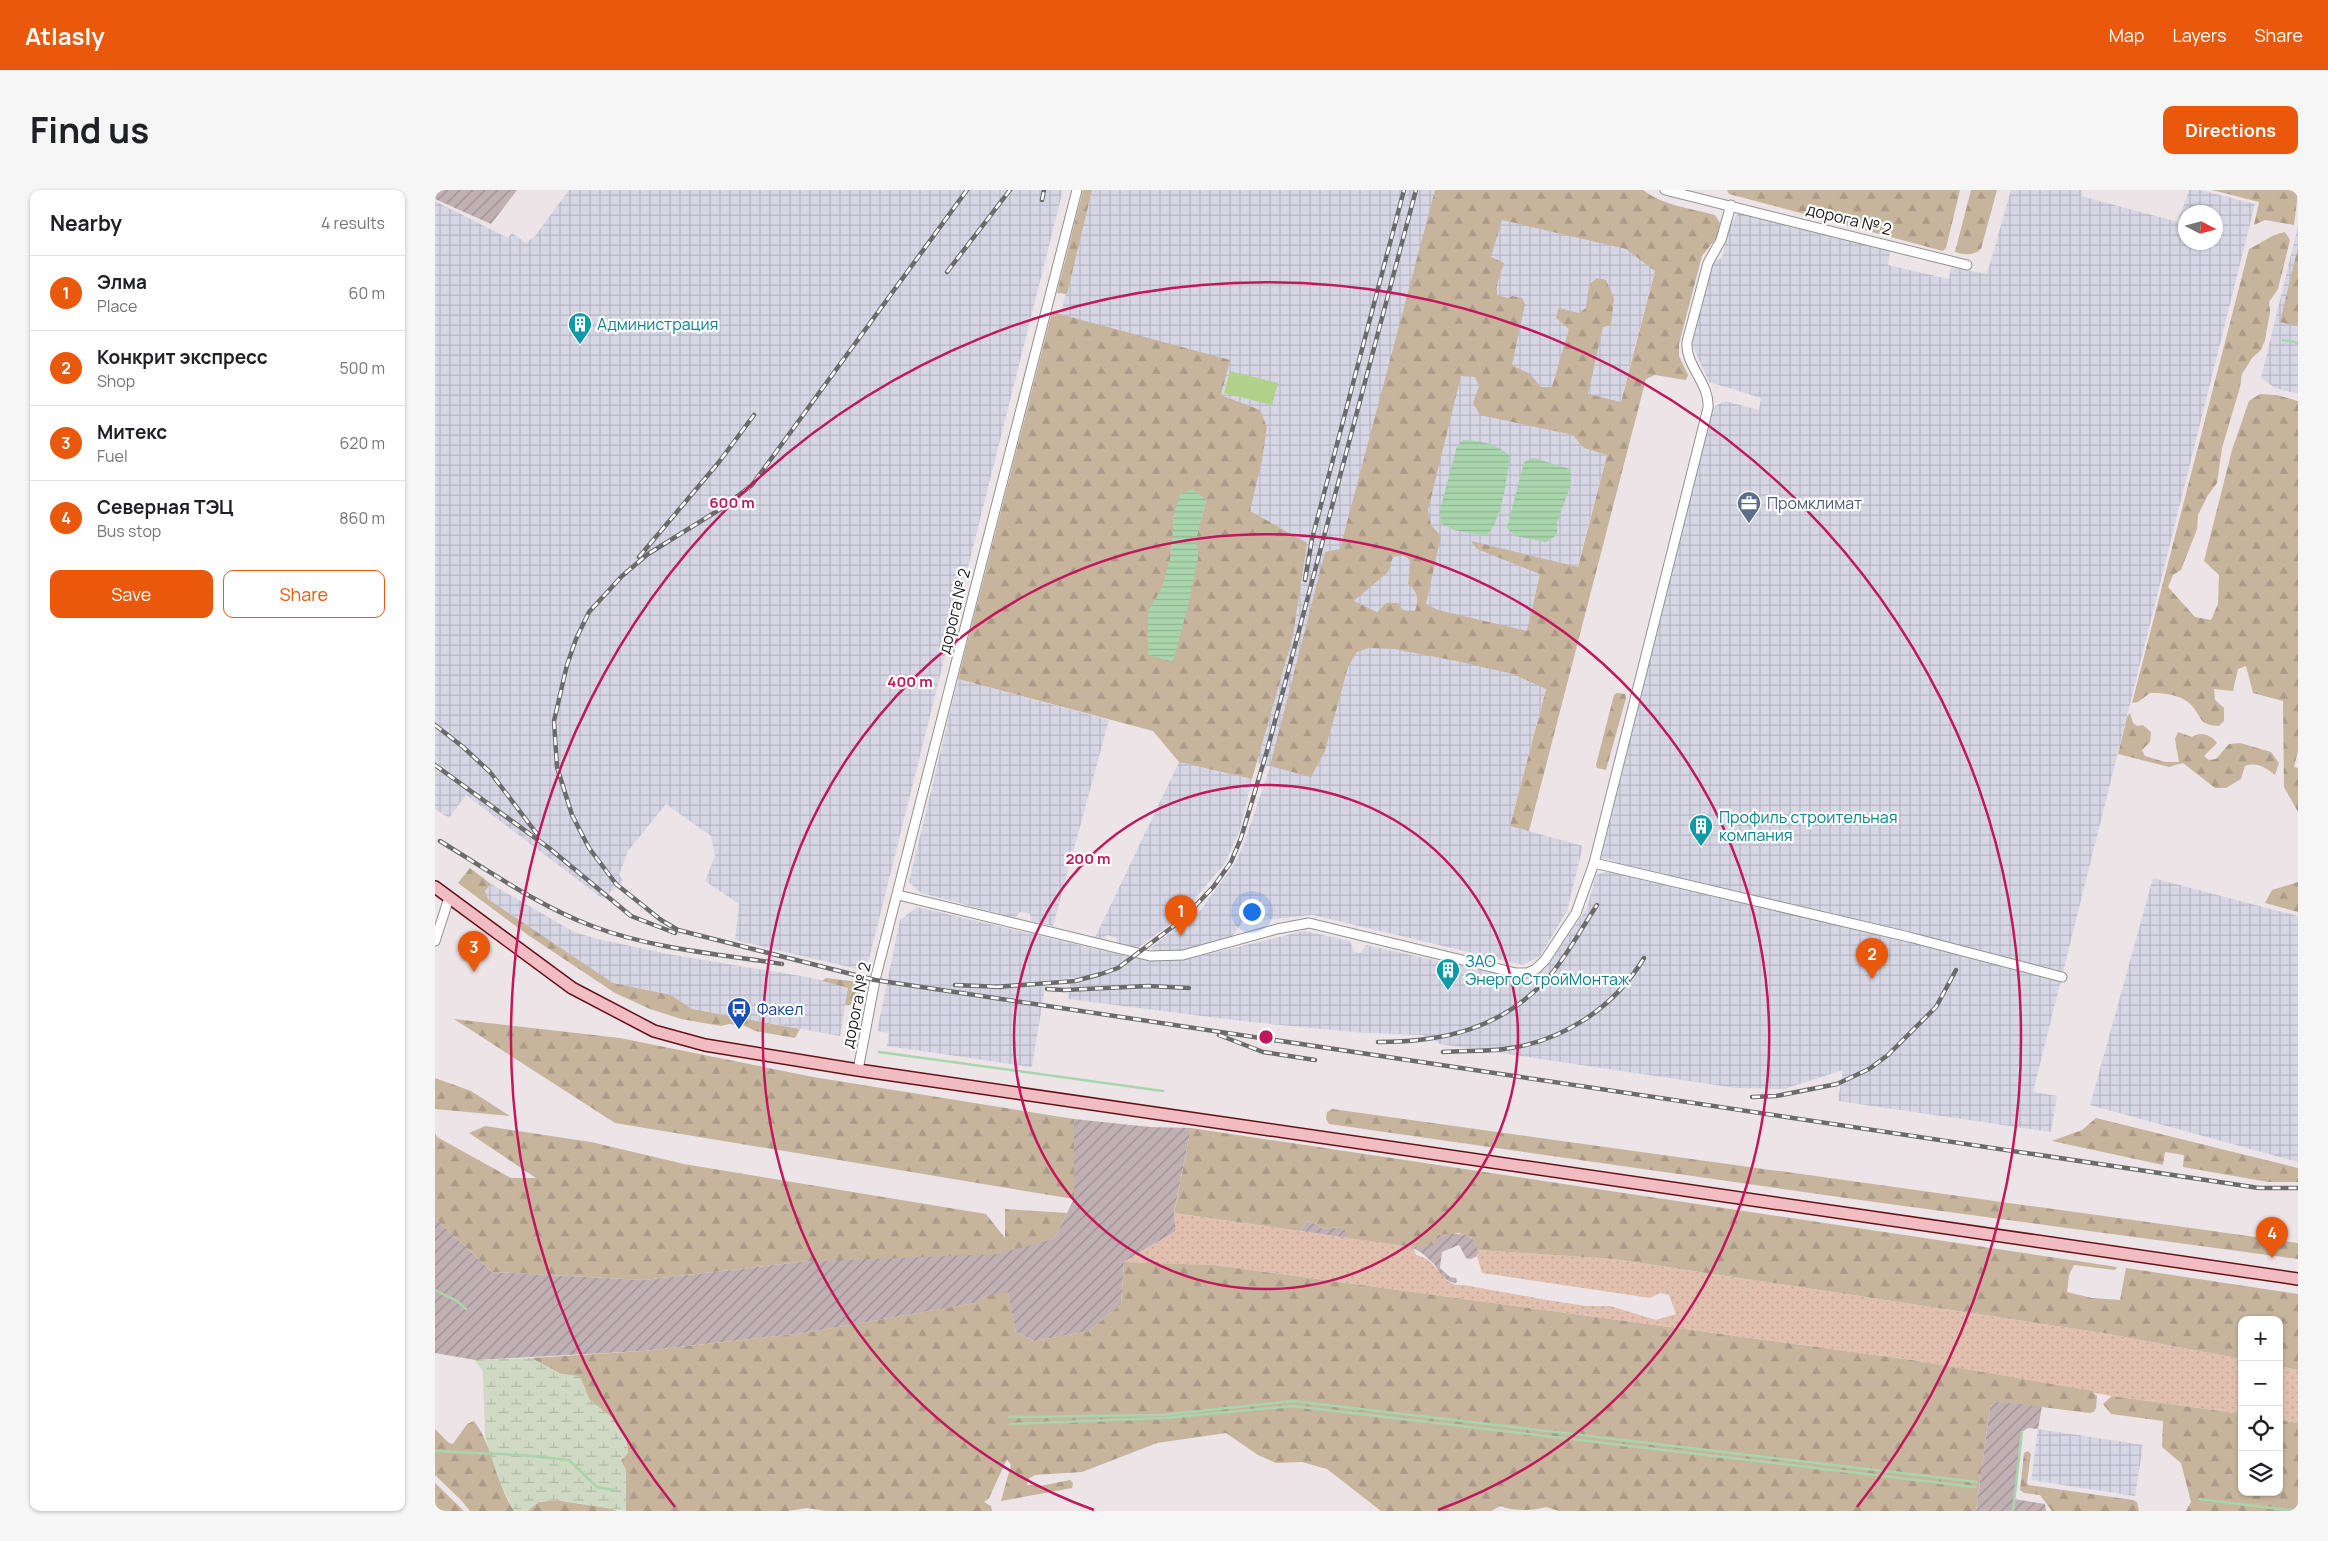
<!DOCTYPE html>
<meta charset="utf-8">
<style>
:root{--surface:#fff;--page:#f6f6f6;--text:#202124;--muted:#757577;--line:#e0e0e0;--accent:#ea580c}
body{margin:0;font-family:Manrope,sans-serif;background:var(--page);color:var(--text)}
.controls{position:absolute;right:15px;bottom:15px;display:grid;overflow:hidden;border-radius:10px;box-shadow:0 1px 4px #0004}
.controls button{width:45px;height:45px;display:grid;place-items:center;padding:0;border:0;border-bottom:1px solid var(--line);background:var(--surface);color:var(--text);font:25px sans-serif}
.compass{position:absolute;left:1743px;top:15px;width:45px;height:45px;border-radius:50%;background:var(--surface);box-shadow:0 1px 4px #0004;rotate:96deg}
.you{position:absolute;left:816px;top:721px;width:18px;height:18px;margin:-12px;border:4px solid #fff;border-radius:50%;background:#1a73e8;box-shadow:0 0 0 8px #1a73e833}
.badge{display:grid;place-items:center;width:32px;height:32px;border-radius:50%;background:var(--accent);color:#fff;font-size:16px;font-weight:700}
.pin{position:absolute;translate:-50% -41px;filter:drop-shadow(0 1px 2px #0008)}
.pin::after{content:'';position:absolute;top:26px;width:18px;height:15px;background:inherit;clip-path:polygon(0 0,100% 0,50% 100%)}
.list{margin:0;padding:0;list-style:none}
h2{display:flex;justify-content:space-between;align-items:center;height:65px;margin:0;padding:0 20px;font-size:21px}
h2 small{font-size:16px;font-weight:400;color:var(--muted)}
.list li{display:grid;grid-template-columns:32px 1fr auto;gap:15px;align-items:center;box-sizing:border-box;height:75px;padding:0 20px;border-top:1px solid var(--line)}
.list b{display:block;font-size:19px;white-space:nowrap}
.list p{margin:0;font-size:16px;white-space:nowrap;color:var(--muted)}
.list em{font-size:16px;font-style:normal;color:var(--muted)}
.actions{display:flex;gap:10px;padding:15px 20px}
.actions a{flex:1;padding:11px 0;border:1px solid var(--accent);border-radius:10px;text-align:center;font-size:18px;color:var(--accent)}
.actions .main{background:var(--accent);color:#fff}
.icon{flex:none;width:28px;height:28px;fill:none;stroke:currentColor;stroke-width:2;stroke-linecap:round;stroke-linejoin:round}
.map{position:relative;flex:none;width:1863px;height:1321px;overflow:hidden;border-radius:10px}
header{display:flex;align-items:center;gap:30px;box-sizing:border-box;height:70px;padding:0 25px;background:var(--accent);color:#fff}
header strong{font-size:24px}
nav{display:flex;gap:28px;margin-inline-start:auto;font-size:18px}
.intro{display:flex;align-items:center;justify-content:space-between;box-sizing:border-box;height:120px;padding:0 30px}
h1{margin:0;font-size:35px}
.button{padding:12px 22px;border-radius:10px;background:var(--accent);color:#fff;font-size:18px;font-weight:700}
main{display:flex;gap:30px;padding:0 30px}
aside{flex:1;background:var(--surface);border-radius:10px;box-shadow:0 1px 4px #0004}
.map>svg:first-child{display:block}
.industrial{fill:url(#industrial-grid);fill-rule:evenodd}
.construction{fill:url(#construction-furrows)}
.grass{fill:url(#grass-dots)}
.forest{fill:url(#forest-firs);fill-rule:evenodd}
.wetland{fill:url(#wetland-marsh)}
.pitch{fill:#b2d28b}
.water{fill:url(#water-rules)}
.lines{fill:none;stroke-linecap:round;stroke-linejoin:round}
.stream{stroke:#a9d5ac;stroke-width:2.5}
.minor-casing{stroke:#919191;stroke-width:11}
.secondary-casing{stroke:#651217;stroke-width:14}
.minor{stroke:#fff;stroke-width:9}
.secondary{stroke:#f1bdc3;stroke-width:11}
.rail-casing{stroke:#6b6b6b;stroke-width:4.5}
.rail{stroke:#fff;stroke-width:2.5;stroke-dasharray:8;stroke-linecap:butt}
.ring{fill:none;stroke:#c2185b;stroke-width:2.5}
.labels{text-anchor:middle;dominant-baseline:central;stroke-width:4.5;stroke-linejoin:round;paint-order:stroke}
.street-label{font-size:16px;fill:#1d1d1d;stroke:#fff}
.culture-label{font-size:16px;fill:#0d838f;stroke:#fff;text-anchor:start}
.service-label{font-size:16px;fill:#4e5e75;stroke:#fff;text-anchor:start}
.transit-label{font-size:16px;fill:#164399;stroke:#fff;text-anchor:start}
.centre{fill:#c2185b;stroke:#fff;stroke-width:2.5}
.ring-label{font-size:15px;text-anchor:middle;font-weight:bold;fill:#c2185b;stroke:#fff;stroke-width:4.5;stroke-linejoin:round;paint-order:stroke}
</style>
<header>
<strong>Atlasly</strong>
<nav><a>Map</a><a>Layers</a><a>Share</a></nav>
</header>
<div class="intro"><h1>Find us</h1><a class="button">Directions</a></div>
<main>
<aside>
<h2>Nearby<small>4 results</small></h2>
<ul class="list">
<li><span class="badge">1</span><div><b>Элма</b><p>Place</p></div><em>60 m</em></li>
<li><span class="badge">2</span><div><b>Конкрит экспресс</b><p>Shop</p></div><em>500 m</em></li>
<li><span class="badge">3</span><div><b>Митекс</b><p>Fuel</p></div><em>620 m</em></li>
<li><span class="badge">4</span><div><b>Северная ТЭЦ</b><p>Bus stop</p></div><em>860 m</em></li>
</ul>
<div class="actions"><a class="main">Save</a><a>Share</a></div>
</aside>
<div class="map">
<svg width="1863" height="1321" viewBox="0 0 1863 1321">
<defs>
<pattern id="industrial-grid" width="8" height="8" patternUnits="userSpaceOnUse" patternTransform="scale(1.25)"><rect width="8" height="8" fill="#d7d6e5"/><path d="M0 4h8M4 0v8" fill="none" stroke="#b8b7c4"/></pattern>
<pattern id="construction-furrows" width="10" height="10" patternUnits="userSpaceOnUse" patternTransform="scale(1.25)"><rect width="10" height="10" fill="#c0b0b3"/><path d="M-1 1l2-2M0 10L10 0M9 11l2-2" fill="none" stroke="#9b8f91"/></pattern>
<pattern id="grass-dots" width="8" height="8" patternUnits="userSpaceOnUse" patternTransform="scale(1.25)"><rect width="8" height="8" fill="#e1c0af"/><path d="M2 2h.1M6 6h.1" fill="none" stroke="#c1a596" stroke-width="1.8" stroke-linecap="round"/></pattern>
<pattern id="forest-firs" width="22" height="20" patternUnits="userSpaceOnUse" patternTransform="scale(1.25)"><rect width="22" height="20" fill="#c7b49d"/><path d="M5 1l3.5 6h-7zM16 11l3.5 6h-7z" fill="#aa9a87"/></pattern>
<pattern id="wetland-marsh" width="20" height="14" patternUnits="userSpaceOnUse" patternTransform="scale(1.25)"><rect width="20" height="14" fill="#d0d9c3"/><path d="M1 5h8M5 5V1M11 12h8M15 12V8" fill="none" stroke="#b2baa7"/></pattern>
<pattern id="water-rules" width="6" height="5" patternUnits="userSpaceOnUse" patternTransform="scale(1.25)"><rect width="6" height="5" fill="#a9d5ac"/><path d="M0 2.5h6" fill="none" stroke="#91b694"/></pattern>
</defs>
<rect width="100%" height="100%" fill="#ede4e8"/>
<g class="industrial">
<polygon points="134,0 628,0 530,389 520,393 525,406 431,781 300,750 304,714 270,691 280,666 276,646 231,614 193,661 184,685 188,690 168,709 31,605 14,628 0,619 0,11 73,48 77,43 91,53 100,46"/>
<polygon points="657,0 1194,0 1237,15 1075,636 1148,656 1132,721 1105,766 1088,775 878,725 807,732 797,747 745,761 721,762 715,758 765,721 800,673 808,656 835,577 822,573 604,210"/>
<path d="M1576,0H1647L1646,6L1743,32L1754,0H1765L1820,14L1598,902L1622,906L1616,942L1403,911L1408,880L1349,899L1301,898L1005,854L988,845L930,843L815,832L633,809L636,788L611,791L597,877L452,856L454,843L442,841L465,730L482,717L712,771L748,770L869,741L915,751L919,762L926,763L931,755L1094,791L1111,778L1152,718L1161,685L1173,681L1176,670L1166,668L1278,217L1290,211L1324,220L1326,208L1274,192L1256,152L1279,71L1287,68L1295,34L1305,21L1455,60L1453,75L1514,89L1516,77L1552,84ZM1750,22H1780V52H1750Z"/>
<polygon points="1863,36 1863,204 1840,198 1826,188"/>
<polygon points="523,489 674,530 618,736 596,731 595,724 585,722 580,728 486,703 474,692"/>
<polygon points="744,572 817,589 805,640 790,673 744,728 701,759 682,753 682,748 672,745 667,749 660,748"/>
<polygon points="1718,688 1863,726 1863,972 1655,915"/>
<polygon points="56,694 139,742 163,749 233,764 378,788 413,798 405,846 257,819 236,805 178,793 53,709 50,701"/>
<polygon points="1603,1239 1708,1255 1700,1306 1596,1290"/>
</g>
<g class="construction">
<polygon points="0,0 82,0 56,34 0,9"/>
<polygon points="639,929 715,937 756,938 739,1022 741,1041 689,1072 686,1114 654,1141 599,1151 581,1142 573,1103 550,1106 540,1113 369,1143 208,1161 40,1170 0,1163 0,1028 57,1082 208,1090 365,1072 619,1049 639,1009"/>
<polygon points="872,1031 881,1034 888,1039 906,1037 912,1042 912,1048 865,1041"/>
<polygon points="1015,1043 1032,1045 1039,1050 1043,1060 1042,1066 1036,1069 1031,1068 1024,1055 1007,1062 1005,1078 1015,1087 1021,1088 1022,1092 1020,1093 1015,1092 1006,1086 1000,1075 987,1063 978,1058 983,1055 991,1056 1002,1045"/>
<polygon points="1561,1211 1607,1216 1603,1239 1593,1238 1587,1242 1579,1309 1610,1314 1611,1321 1541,1321 1555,1217"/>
</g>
<g class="grass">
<path d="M739,1023L978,1057L981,1065C1007,1071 1002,1097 1029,1095L1112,1110L1151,1116H1175L1221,1130L1241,1124L1234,1105L1225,1103L1215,1108L1047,1083L1042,1066L1043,1060L1179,1069L1668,1143L1807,1169V1224L1677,1206L1477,1170L779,1075L689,1072L741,1041Z"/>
<polygon points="1844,1176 1863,1180 1863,1233 1844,1230"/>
</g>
<g class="forest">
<polygon points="648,0 657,0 632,104 622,103"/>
<path d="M1000,0H1208C1229,16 1255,18 1280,25L1285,33L1282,47L1267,66L1244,154V166L1253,185L1251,190L1220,185L1211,189L1094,641L1075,636L1111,499L1078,484L1021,471L959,459L934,458L922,462L913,477L890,561L876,587L835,576L890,362L905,359ZM1067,30L1191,59L1220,81L1186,212L1153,204L1168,137L1176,135L1179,108L1171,90L1162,88L1154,95L1151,118L1144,123L1124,118L1121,128L1134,139L1117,197H1106L1095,184L1077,175L1090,114L1087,108L1077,106L1073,108L1062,105V94L1069,73L1056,67ZM1026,186L1040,187L1044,196L1038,213L1045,225L1138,245L1149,258L1172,265L1143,377L1036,351L1042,359L1105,384L1092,441L1003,420L991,414L1006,346L996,335L993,320ZM968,365L976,371L973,394C983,402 984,409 980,421L968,420L963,413H951L942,422L919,411L953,382L958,367Z"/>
<polygon points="1292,0 1525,0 1511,58 1508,61 1294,4"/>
<path d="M1536,0H1562L1546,59C1538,66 1530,65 1520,62Z"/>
<polygon points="1777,0 1857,0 1863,2 1859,35 1830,30 1819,35 1824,12"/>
<path d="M1850,42L1855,50L1843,99L1834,112L1835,122L1830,150L1826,160L1817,168L1807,184L1805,197L1787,258L1782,293L1773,305L1763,325L1762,339L1746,380L1738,385L1733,397L1760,427L1776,430L1783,414L1784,385L1769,371L1797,260L1814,211L1825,204L1842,205L1863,211V561L1859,577L1863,578V622L1849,597L1848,511L1818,503L1811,476L1803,479L1798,501L1779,499L1780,510L1789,518V531L1784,536C1761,535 1767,524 1754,513C1744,504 1728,503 1715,503L1703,512L1697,513L1814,59C1827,53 1835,45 1850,42Z"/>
<polygon points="1863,57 1863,133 1862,136 1845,132"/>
<path d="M617,122L795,170L786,205L825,220L832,237L827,270L815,321L872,353L858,446L817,589L744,572L718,541L523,489ZM771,311L761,349L763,369L714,437C713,413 719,418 727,398C737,376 737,350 739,326Z"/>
<polygon points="1182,503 1190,504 1191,508 1171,580 1162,578 1161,575 1179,505"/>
<path d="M1695,523L1698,533L1702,536L1708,535L1716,542L1715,552L1707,560L1710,566L1730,572H1744L1740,549L1743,542L1757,547C1766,541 1776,545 1782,553L1769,566L1774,570L1781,569L1794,554L1805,553L1836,562L1844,573L1840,585C1830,577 1822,572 1810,576L1806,589L1791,598H1780L1748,573L1734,577L1683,564L1692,527Z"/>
<polygon points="35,678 56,694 50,701 53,709 178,793 236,805 257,819 365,839 360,848 320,841 310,836 294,834 286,836 246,829 215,819 180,803 93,745 23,693"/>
<polygon points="1863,692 1863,722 1830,713 1837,700"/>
<polygon points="391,788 425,792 427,795 424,811 421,816 410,815 413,798 387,791"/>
<polygon points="19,829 185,848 378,887 639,929 639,1009 180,933"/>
<polygon points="0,888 36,901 75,926 0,919"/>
<polygon points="897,919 1863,1053 1863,1069 1425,1010 894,934 891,929 892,922"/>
<polygon points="1661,928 1863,978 1863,992 1833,992 1748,977 1749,965 1730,962 1728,975 1617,951 1647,940"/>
<polygon points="50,936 156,952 249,974 551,1024 570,1048 570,1019 632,1023 619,1049 562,1064 365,1072 208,1090 57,1082 0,1028 0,943 2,947 76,988 101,988 34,943"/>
<polygon points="756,938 1682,1077 1680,1080 1639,1075 1634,1085 1632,1102 1657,1108 1685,1110 1691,1078 1863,1104 1863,1180 1844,1176 1844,1130 1807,1130 1807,1169 1668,1143 1179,1069 1043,1060 1036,1047 1024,1043 1002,1045 1002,1051 999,1055 978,1057 912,1048 912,1042 906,1037 888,1039 881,1034 872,1031 865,1041 739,1023"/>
<path d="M689,1072L779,1075L1477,1170L1657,1201L1662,1206L1661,1218L1659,1222L1654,1223L1561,1211L1555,1217L1541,1321H1124L1111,1317C1097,1321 1078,1321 1065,1316L1056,1321H946L892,1279L867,1272L841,1273L823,1265L791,1243L722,1253L647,1282L600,1285L593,1289L592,1295L605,1296L635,1290L638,1293L637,1298L566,1311L576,1275L572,1269L554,1308L549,1312L556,1316L557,1321H391L372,1318L353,1321H191V1281L186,1270L193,1263L191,1246L179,1230L154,1209L145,1187L126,1184L96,1168L208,1161L369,1143L539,1113L550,1106L573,1102L581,1142L599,1151L654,1141L686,1114Z"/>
<polygon points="1677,1206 1807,1224 1807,1302 1844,1302 1844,1230 1863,1233 1863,1321 1751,1321 1756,1312 1746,1273 1727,1257 1728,1231 1676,1224 1668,1214"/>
<path d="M39,1231C59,1258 61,1293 79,1321H35L26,1310L0,1285V1239L14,1253L18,1254L32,1234Z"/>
<polygon points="1593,1261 1596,1264 1592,1292 1593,1295 1698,1310 1702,1312 1704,1321 1617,1321 1605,1305 1589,1303 1585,1300 1589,1263"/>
<polygon points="0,1293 29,1321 0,1321"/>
<path d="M123,1310C136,1314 175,1316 182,1321H92L104,1312Z"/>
</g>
<polygon class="wetland" points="96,1168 126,1184 145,1186 154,1209 180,1230 191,1246 193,1263 186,1270 191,1281 191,1321 123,1310 104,1312 92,1321 79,1321 62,1285 50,1246 48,1182 40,1170"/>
<polygon class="pitch" points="795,181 843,193 837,215 789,203"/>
<g class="water">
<path d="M1028,250C1045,250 1062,254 1075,266C1072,288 1067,331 1051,346L1019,340L1006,333L1005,320L1022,256Z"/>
<polygon points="1099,268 1135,279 1136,294 1122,333 1122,345 1111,352 1080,346 1072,338 1089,272"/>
<polygon points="758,299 771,310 761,349 763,368 753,416 738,472 713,465 713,421 727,398 736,365 739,326 745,304"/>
</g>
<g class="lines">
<g class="stream">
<polyline points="1848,150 1863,153"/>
<polyline points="444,862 728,901"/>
<polyline points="0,1100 22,1111 31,1119"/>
<polyline points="574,1227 727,1225 858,1211 1542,1292"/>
<polyline points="575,1234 729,1228 858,1216 1540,1297"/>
<polyline points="0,1261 85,1265 134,1270 162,1297 179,1300"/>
<polyline points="1764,1309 1861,1321"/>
<polyline points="1578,1321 1587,1242"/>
</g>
<g class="minor-casing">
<g id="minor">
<polyline points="1230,0 1532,75"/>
<polyline points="1159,673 1474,747 1627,787"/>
<path d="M463,705L715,766L748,765L842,739L874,733L1081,783H1092L1101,779L1110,770L1141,723L1159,673L1273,218C1275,193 1250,176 1252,152L1273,73L1286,50L1296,15"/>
<polyline points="0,751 14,708"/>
<polyline points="423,880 440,790 642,0"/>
</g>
</g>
<g class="secondary-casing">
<polyline id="secondary" points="0,697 137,798 219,841 270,855 423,880 1863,1089"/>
</g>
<use href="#minor" class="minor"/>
<use href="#secondary" class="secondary"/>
<g class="rail-casing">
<g id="rail">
<polyline points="532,0 317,295 287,318 213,364 187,386 154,422 141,449 132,475 119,531 122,577 137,625 154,658 181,694 226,730 243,740 440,790 1824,998 1863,998"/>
<polyline points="607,10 609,0"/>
<polyline points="512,82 575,0"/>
<polyline points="204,367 284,272 319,225"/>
<polyline points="870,390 877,349 969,0"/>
<polyline points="0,535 28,557 55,582 102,644"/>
<polyline points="0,575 114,658 196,726 240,743"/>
<path d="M5,651C52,680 106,717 157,736C218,759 284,764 347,774"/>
<polyline points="520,795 567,797"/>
<polyline points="560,797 640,791 666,784 683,778 748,729 779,696 796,672 806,648 832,561 981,0"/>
<polyline points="612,799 629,800 713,796 754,798"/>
<polyline points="784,845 828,862 880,870"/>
<path d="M943,852C1009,852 1066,839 1113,788C1132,766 1146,739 1162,715"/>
<path d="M1008,862C1028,860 1049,862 1069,859C1127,852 1179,818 1209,768"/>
<polyline points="1317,907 1341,906 1402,894 1434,879 1453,865 1501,817 1521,780"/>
</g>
</g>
<use href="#rail" class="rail"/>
</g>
<g class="ring">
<circle cx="831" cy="847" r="252"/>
<path d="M659 1320A503 503 0 1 1 1003 1320"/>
<path d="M240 1317A755 755 0 1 1 1422 1317"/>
</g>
<defs>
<g id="building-pin" transform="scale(1.25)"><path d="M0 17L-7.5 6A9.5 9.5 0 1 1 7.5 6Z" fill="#0f9aa8" stroke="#fff"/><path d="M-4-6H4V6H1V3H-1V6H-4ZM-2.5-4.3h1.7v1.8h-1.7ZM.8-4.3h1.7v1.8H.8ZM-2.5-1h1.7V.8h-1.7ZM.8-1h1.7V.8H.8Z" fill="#fff"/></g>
<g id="office-pin" transform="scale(1.25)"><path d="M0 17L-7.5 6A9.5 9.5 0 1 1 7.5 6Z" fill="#5c6f8a" stroke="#fff"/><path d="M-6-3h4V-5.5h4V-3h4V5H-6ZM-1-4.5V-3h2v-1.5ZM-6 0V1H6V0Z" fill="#fff"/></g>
<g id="bus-pin" transform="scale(1.25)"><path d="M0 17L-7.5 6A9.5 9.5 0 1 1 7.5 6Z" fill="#1a4fb4" stroke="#fff"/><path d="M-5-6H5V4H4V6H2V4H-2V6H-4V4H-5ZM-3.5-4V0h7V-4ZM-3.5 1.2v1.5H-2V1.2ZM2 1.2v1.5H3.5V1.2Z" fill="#fff"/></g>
</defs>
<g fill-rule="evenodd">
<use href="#building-pin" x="145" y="134"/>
<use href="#office-pin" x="1314" y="313"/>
<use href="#building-pin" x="1266" y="636"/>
<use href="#building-pin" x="1013" y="780"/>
<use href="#bus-pin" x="304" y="819"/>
</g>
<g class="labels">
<g class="street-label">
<text transform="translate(1414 29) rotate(14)">дорога № 2</text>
<text transform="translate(519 421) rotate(-76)">дорога № 2</text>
<text transform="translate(421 815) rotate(-78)">дорога № 2</text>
</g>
<g class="culture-label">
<text x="162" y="134">Администрация</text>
<text x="1284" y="627">Профиль строительная<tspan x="1284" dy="18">компания</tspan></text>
<text x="1030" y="771">ЗАО<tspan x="1030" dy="18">ЭнергоСтройМонтаж</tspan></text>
</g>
<g class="service-label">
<text x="1332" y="313">Промклимат</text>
</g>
<g class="transit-label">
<text x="322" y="819">Факел</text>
</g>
</g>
<circle cx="831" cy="847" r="8" class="centre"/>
<g class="ring-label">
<text x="297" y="318">600 m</text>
<text x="475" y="497">400 m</text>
<text x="653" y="674">200 m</text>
</g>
</svg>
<div class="controls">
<button>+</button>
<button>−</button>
<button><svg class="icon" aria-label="locate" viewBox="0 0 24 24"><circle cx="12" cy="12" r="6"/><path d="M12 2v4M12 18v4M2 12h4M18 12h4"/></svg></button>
<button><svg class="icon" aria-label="layers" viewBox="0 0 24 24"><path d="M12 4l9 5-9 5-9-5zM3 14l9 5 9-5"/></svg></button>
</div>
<svg class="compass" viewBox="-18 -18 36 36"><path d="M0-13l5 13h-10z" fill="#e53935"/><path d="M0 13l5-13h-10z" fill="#757577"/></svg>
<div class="you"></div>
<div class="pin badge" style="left:746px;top:746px">1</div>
<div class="pin badge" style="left:1437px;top:789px">2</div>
<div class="pin badge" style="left:39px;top:782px">3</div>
<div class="pin badge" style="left:1837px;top:1068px">4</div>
</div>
</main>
